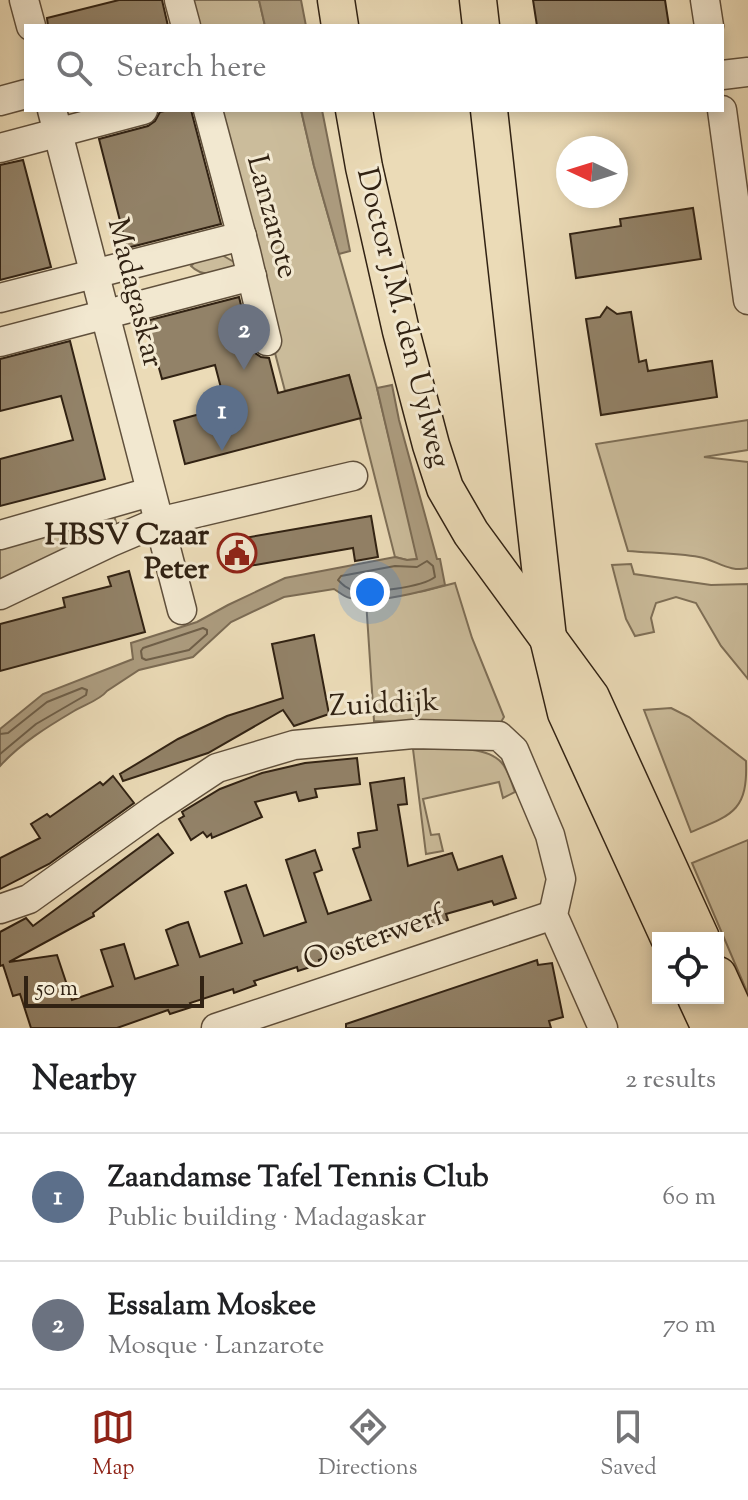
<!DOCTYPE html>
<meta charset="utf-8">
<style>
:root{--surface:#fff;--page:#f6f6f6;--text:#202124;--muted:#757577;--line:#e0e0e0;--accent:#8f2418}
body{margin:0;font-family:"Sorts Mill Goudy",serif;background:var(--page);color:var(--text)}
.controls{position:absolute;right:24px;bottom:24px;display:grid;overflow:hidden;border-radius:0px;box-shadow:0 4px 12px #0003}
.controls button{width:72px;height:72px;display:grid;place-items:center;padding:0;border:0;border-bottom:2px solid var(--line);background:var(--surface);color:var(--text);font:40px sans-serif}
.compass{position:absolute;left:556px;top:136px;width:72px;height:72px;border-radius:50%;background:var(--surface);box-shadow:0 4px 12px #0003;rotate:274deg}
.scale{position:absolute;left:24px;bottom:20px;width:180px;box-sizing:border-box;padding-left:8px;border:4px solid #312213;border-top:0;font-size:22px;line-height:28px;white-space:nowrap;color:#312213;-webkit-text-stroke:6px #f2e8d0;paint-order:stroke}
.you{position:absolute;left:370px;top:592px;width:28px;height:28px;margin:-20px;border:6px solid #fff;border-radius:50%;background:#1a73e8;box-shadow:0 0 0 12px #1a73e833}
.badge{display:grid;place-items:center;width:52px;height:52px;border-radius:50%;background:var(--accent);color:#fff;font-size:26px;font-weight:700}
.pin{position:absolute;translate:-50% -66px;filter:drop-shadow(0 2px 4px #0008)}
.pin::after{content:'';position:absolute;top:42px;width:28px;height:24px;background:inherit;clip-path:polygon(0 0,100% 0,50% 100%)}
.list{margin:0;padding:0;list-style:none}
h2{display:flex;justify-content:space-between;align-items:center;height:104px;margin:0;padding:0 32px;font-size:34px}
h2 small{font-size:26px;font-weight:400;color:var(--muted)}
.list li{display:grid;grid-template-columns:52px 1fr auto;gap:24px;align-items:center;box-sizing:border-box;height:128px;padding:0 32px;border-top:2px solid var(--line)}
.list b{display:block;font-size:30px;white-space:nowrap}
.list p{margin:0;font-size:26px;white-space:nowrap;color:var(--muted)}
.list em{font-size:26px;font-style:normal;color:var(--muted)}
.icon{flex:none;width:44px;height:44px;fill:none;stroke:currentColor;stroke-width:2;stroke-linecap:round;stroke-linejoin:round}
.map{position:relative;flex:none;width:748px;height:1028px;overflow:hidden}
.search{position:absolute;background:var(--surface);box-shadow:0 4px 12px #0003;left:24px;right:24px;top:24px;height:88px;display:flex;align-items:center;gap:20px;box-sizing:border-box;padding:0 28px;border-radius:0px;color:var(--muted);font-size:30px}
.sheet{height:360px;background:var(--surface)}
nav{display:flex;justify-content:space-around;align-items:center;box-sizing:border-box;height:112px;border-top:2px solid var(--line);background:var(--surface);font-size:22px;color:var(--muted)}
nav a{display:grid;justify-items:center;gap:4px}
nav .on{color:var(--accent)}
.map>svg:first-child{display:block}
.green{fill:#cbbc9b;stroke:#7e6f57;stroke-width:2}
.water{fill:#ac9c7f;stroke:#7b6b54;stroke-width:2}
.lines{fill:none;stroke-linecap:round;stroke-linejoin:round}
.shore{stroke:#6e5f49;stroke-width:2}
.building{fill:#928268;stroke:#312213;stroke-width:2}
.minor-casing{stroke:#60503c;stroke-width:31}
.major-casing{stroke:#312213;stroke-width:39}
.minor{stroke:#f2e8d0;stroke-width:28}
.major{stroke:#ebdbb7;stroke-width:36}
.labels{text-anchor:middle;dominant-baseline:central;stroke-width:6;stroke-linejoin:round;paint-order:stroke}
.street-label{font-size:30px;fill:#312213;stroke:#f2e8d0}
.poi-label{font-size:30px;font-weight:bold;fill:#312213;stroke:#f2e8d0;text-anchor:end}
</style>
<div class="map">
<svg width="748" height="1028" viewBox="0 0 748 1028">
<rect width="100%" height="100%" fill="#ebdbb7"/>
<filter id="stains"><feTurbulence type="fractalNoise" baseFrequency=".0025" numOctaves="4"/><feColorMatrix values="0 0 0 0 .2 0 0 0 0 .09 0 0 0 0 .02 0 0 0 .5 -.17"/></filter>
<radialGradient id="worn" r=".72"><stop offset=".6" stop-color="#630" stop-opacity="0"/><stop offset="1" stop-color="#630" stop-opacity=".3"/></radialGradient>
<g class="green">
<polygon points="182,0 259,0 265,26 189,26"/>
<polygon points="211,110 301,110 314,166 377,388 418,559 407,560 395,557 349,375 285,391"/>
<path d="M222,255L239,265C222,271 205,280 191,266L196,261Z"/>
<path d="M748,420V450L704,457L748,462V568C730,573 716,560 699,557C676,553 651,553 628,551L596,444Z"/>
<polygon points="113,512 118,529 0,591 0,545"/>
<polygon points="631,564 634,574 711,585 748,584 748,679 721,646 696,603 676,597 656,603 651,618 654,632 635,636 626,619 612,565"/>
<polygon points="455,583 472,638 504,717 501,722 492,726 374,721 366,600 424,591"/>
<path d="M671,708L689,717L746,761C748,811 732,815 691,832L644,710Z"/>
<path d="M413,749C437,750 484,743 501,762C508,769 511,782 515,792L503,798L499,782L423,799L431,835L439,834L443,851L426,854Z"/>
<polygon points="748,840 748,994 692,863"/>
</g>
<g class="water">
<polygon points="259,0 301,0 306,26 265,26"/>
<polygon points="301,110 322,110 350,251 339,254 314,166"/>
<path d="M392,385L399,420L437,559H440L445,585C421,592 374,604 350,598C344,597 339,592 334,589L284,597L231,622L193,657L139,670L107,691C100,700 84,705 74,711C47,727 21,743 0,766V729L43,694L133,659L131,643L197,622L228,605L285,578L395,557L407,560L417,559L377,388Z"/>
</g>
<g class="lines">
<g class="shore">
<path d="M427,561L433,566L435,577C422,587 370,594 354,590C347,589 343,585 338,580L341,576L395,566L417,567Z"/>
<polygon points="203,628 207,630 207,634 189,650 146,660 142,658 141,651 143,648"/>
<polyline points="0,734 8,733 47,702 82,688 87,690 86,695 36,724 0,754"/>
</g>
</g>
<g class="building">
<polygon points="119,0 162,0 168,26 48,26 47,18"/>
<polygon points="533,0 665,0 669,26 537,26"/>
<polygon points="169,110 191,110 221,224 127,248 99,139 148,126 155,121 160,112"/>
<polygon points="23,160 51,267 0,280 0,165"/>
<polygon points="693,208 701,259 576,278 570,234 621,226 620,219"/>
<polygon points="239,297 251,346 255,353 261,357 269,358 278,393 349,375 361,418 185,464 174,421 226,407 215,365 162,379 146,321"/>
<polygon points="607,307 617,314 631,312 639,362 646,360 648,371 712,361 717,397 601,415 586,319 600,317"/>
<polygon points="70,341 105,479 0,506 0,459 73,440 61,396 0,411 0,359"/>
<polygon points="371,516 378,557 355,561 353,548 232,569 227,541"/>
<polygon points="129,571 145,632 0,671 0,624 65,607 63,598 111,586 108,577"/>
<polygon points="314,635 329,714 294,726 283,710 208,753 123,781 120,774 178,739 227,716 283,698 272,644"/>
<polygon points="357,758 360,784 315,789 317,797 299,801 296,792 255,802 262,817 212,838 211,834 207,837 203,832 191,840 179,819 184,816 182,812 220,789 262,773 305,763"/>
<polygon points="113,776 134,803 49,864 0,889 0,858 40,838 31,824 47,814 50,817 100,782 103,785"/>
<polygon points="404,778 407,804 398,805 408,866 452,853 458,870 502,856 516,898 494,905 492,901 446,914 448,920 426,928 425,924 383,938 384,942 362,949 361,945 319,960 320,964 298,971 297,967 254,981 256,985 234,993 233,989 190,1003 192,1007 170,1014 168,1010 117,1028 31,1028 20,994 13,996 3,965 0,966 0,932 26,918 33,926 158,834 173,853 93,913 94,916 9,962 57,955 72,1000 113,986 101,950 124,944 135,979 178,965 166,930 178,925 188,922 200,957 242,943 225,892 246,885 264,936 306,922 286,860 315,850 322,870 314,873 328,914 371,900 353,849 360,847 358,833 377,830 370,783"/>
<polygon points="537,960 538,965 552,963 563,1017 549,1021 551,1028 346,1028 346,1024"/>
</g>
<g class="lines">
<g class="minor-casing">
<g id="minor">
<polyline points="24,0 31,26"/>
<polyline points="179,0 186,26"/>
<polyline points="705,0 709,26"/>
<polyline points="722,75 748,72"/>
<polyline points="0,101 26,94"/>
<polyline points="52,110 182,610"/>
<polyline points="208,110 246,252 267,341"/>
<polyline points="722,110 748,300"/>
<polyline points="0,148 143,110"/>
<polyline points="0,298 242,236"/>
<polyline points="0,342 252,276"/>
<polyline points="0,535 150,492"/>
<polyline points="0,595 111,542 158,522 353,476"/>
<polyline points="0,909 29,899 152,811 217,768 294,745 413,734 499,736 514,750 550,835 561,879 553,915 603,1028"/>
<polyline points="216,1028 553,915"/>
</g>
</g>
<g class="major-casing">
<g id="major">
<polyline points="336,0 340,26"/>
<polyline points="478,0 481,26"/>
<polyline points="354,110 364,167 401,331 431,445 445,488 471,533 591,697 701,938"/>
<polyline points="489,110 548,638 566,713 669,938"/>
<polyline points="718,975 742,1028"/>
<polyline points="696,998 710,1028"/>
</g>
</g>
<use href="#minor" class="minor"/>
<use href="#major" class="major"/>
</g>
<defs>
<g id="civic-ring" transform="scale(2)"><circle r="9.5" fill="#f2e8d0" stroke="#8f2418" stroke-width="1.5"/><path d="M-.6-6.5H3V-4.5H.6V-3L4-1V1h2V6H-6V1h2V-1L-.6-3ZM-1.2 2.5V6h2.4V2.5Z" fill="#8f2418"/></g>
</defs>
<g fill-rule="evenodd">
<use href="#civic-ring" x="237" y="553"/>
</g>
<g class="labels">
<g class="street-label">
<text transform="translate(271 217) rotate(75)">Lanzarote</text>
<text transform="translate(134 293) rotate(76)">Madagaskar</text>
<text transform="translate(402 318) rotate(76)">Doctor J.M. den Uylweg</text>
<text transform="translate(384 705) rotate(-3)">Zuiddijk</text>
<text transform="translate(374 939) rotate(-19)">Oosterwerf</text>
</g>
<g class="poi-label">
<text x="209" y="536">HBSV Czaar<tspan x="209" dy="34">Peter</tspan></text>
</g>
</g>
<rect width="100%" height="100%" filter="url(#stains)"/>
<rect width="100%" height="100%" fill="url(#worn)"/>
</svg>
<div class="controls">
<button><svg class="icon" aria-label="locate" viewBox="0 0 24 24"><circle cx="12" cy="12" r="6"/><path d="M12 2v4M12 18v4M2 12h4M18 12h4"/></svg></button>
</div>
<svg class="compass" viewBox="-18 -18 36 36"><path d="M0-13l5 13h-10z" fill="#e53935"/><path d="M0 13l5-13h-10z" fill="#757577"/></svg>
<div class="scale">50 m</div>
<div class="you"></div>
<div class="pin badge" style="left:222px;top:451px;background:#5c6f8a">1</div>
<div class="pin badge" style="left:244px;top:370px;background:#6b7280">2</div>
<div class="search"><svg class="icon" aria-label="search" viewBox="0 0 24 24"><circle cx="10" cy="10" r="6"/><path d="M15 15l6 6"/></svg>Search here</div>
</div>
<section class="sheet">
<h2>Nearby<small>2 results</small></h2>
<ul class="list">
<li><span class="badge" style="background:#5c6f8a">1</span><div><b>Zaandamse Tafel Tennis Club</b><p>Public building · Madagaskar</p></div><em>60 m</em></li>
<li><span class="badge" style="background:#6b7280">2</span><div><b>Essalam Moskee</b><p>Mosque · Lanzarote</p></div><em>70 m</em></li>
</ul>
</section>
<nav>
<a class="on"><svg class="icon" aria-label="map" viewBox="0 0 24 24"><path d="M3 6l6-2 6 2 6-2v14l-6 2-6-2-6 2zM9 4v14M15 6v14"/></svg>Map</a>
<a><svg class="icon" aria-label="directions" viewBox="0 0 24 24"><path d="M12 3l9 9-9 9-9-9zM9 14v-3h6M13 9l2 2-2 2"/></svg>Directions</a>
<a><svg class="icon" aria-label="saved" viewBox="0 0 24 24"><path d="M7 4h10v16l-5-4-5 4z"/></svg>Saved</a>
</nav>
